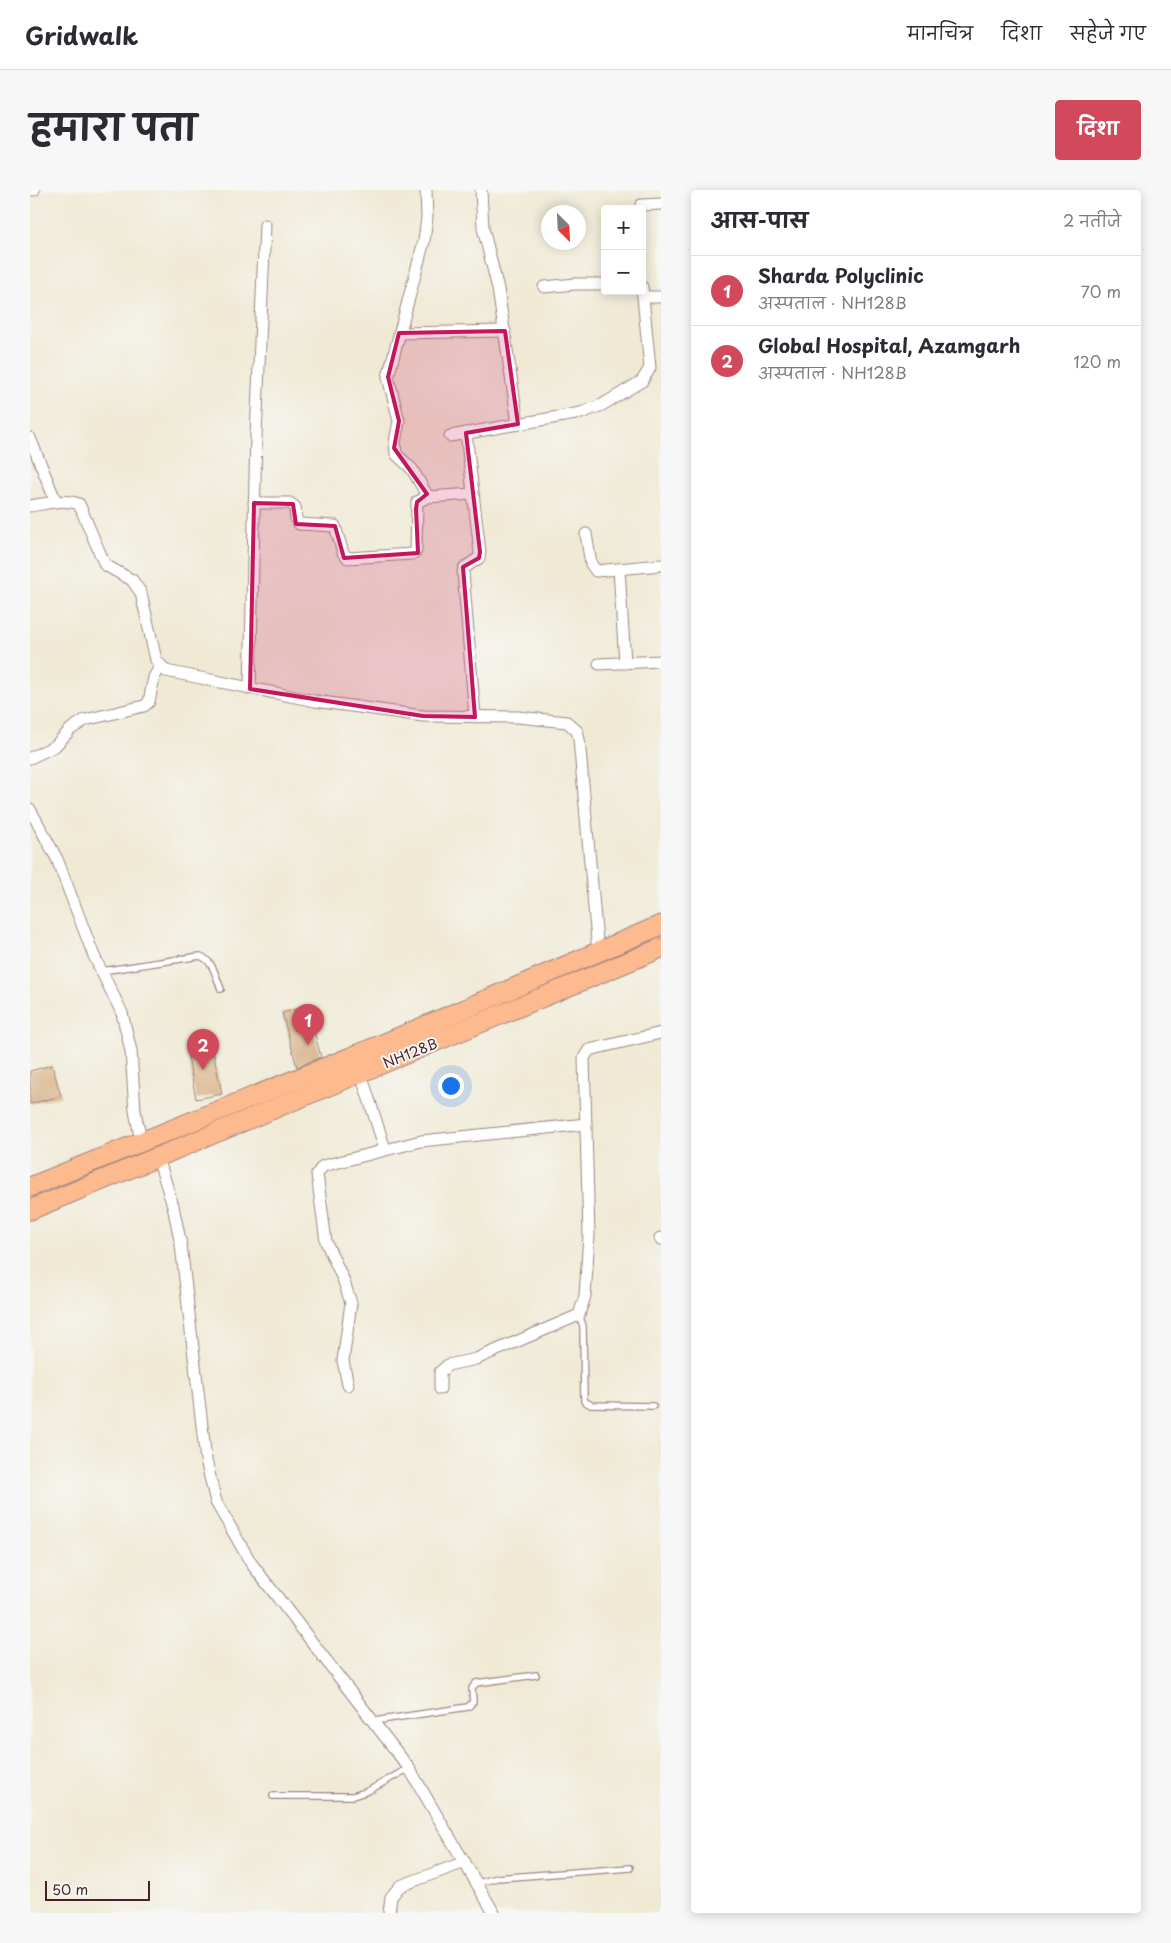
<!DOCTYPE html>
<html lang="hi">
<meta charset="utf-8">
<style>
:root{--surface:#fff;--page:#f7f7f7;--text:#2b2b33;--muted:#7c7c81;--line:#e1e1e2;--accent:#d1495b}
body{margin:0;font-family:"Playpen Sans","Playpen Sans Deva",sans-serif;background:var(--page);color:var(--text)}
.controls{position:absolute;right:15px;top:15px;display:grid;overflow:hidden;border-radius:5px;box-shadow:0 2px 12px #0003}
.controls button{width:45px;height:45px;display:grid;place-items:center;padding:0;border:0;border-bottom:1px solid var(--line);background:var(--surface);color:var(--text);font:25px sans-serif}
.compass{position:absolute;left:511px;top:15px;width:45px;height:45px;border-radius:50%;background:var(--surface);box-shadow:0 2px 12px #0003;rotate:156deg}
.scale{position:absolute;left:15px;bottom:12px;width:105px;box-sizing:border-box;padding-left:5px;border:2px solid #4a1f2b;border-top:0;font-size:14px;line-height:18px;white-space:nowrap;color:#4a1f2b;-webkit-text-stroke:4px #f6f6f2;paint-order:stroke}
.you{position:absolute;left:420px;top:895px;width:18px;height:18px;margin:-12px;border:4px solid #fff;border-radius:50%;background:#1a73e8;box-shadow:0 0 0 8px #1a73e833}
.badge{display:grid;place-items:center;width:32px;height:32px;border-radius:50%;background:var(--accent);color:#fff;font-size:16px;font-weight:700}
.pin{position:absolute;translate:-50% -41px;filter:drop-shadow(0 1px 2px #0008)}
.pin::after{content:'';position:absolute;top:26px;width:18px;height:15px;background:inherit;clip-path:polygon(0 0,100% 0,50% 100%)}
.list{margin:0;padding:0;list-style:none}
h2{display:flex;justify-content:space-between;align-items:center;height:65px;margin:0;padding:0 20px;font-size:21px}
h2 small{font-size:16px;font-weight:400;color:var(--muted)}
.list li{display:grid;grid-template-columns:32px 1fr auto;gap:15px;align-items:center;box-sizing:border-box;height:70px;padding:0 20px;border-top:1px solid var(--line)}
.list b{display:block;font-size:19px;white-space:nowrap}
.list p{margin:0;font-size:16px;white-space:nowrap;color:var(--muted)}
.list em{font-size:16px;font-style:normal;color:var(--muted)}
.map{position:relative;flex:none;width:631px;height:1723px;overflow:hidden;border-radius:5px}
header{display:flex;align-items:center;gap:30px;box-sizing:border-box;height:70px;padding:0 25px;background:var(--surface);border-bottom:1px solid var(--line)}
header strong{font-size:24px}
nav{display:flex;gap:28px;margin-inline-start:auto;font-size:18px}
.intro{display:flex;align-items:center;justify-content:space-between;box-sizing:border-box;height:120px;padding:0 30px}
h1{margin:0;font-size:35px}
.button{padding:12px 22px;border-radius:5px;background:var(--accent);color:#fff;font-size:18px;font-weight:700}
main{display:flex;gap:30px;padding:0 30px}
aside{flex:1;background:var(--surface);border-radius:5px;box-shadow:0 2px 12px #0003}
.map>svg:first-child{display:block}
.building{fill:#d6af83}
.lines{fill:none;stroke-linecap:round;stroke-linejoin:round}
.service-casing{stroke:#9d8480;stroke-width:8}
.minor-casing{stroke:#9d8480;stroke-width:13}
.trunk-casing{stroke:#9d8480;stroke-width:21}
.service{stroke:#fff;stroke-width:5.5}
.minor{stroke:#fff;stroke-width:11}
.trunk{stroke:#fcba8e;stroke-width:19}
.marked{fill:#c2185b;fill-opacity:0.2;stroke:#c2185b;stroke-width:4;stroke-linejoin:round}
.labels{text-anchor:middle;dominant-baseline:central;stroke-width:4;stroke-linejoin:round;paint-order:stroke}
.street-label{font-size:14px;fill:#4a1f2b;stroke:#f6f6f2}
</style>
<header>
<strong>Gridwalk</strong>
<nav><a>मानचित्र</a><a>दिशा</a><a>सहेजे गए</a></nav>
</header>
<div class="intro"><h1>हमारा पता</h1><a class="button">दिशा</a></div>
<main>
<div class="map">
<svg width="631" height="1723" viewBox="0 0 631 1723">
<rect width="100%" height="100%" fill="#f6f6f2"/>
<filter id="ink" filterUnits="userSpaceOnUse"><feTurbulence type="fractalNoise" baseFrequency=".02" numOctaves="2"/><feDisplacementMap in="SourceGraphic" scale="10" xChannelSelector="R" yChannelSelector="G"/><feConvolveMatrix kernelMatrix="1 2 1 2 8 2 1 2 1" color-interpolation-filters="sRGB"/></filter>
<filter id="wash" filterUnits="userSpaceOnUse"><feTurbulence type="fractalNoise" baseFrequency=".0096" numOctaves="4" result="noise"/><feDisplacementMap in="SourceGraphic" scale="20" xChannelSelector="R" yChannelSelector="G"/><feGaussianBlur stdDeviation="1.12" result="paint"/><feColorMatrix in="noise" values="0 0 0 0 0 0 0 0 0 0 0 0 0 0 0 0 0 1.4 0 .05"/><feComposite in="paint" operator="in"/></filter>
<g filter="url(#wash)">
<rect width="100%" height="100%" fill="#f0ead5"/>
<g id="blocks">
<g class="building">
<polygon points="277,816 291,867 267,877 252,823"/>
<polygon points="181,852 192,904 166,909 156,857"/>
<polygon points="22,875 31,906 0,914 0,881"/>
</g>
</g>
</g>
<g filter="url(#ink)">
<use href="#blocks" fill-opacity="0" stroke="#9d8480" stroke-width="1"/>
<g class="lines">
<g class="service-casing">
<g id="service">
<path d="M72,781L170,766C183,770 186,787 191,799"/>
<polyline points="549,1125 553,1136 554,1211 561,1215 623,1216"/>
<polyline points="344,1531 438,1517 443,1512 442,1498 446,1493 506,1485"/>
<polyline points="243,1606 323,1606 338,1601 379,1578"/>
<polyline points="448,1693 467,1688 600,1678"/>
</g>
</g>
<g class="minor-casing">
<g id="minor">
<polyline points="0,0 4,0"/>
<polyline points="396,0 397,27 394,51 358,187 369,231 365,252 366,264 382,279 398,307"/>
<polyline points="451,0 453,38 468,99 488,234"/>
<polyline points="611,15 631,14"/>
<polyline points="514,97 545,94 575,94"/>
<polyline points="615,107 631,107"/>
<polyline points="369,143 475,141"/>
<polyline points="436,243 450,362 449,368 434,378 433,382 445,527"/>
<polyline points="420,246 551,223 572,215 612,191 620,178 612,97"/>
<polyline points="0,248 26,312"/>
<polyline points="224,313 260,313 265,317 266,329 269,334 305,336 313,363 318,368 382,364 386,361 387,312 398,307 443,304"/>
<path d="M0,316C15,314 34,308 49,314L75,375L102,390L111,403L126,470L136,481L285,511L393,526L488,527L537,532L547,541L549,549L568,762"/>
<polyline points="556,344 561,374 566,381 631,375"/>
<polyline points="589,379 595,473"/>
<polyline points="569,474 631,471"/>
<polyline points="220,499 226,246 235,35"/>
<polyline points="0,568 25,556 41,539 55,530 114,516 119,512 124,487 130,477"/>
<polyline points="0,619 27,669 64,766 92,823 101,861 105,921 111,951"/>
<polyline points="331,884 355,959"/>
<polyline points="128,968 143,1016 151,1055 176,1270 186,1312 221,1373 379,1578 464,1723"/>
<polyline points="630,1048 631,1049"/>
<polyline points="318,1195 313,1171 321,1113 313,1089 296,1052 287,984 293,976 391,951 556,934"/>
<polyline points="410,1199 410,1182 418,1175 446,1169 549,1125 555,1106 559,1045 554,868 559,860 631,843"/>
<polyline points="359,1723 361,1707 370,1696 435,1672"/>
</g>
</g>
<g class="trunk-casing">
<g id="trunk">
<polyline points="0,997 348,856 631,735"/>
<polyline points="0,1020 631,758"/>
</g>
</g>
<use href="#service" class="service"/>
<use href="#minor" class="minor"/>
<use href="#trunk" class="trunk"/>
</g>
</g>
<path class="marked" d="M475,141L488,234L436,243L450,362L449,368L433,377L445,527L393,526L220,499L224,313L263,314L266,334L305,336L314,368L388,363L386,319L387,312L397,304L364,258L369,231L358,187L369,143Z"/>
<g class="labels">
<g class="street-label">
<text transform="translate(380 863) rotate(-22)">NH128B</text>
</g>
</g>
</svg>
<div class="controls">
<button>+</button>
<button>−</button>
</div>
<svg class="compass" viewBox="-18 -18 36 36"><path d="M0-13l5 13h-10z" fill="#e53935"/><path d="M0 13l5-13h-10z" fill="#7c7c81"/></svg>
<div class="scale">50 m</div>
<div class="you"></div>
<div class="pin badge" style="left:278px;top:855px">1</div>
<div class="pin badge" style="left:173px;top:880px">2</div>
</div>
<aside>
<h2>आस-पास<small>2 नतीजे</small></h2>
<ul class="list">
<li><span class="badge">1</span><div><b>Sharda Polyclinic</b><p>अस्पताल · NH128B</p></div><em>70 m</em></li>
<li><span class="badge">2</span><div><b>Global Hospital, Azamgarh</b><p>अस्पताल · NH128B</p></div><em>120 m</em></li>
</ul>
</aside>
</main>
